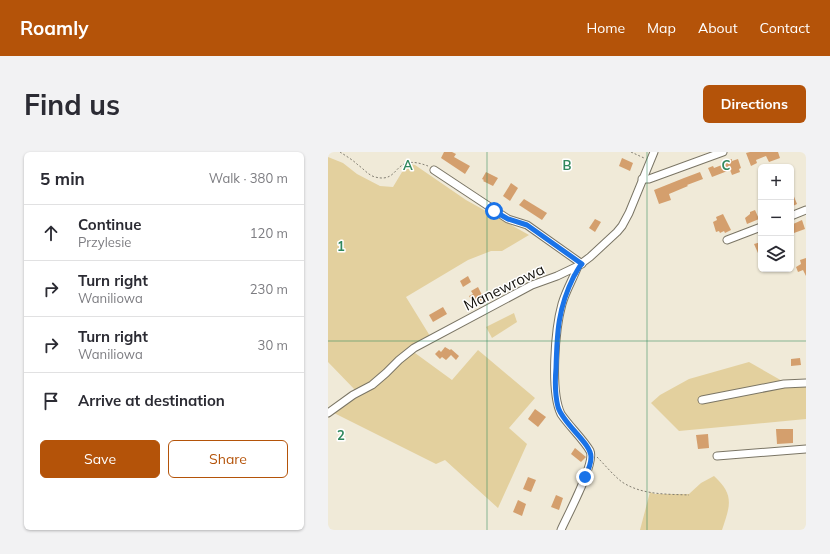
<!DOCTYPE html>
<meta charset="utf-8">
<style>
:root{--surface:#fff;--page:#f2f2f3;--text:#2b2b33;--muted:#7c7c81;--line:#e1e1e2;--accent:#b45309}
body{margin:0;font-family:Mulish,sans-serif;background:var(--page);color:var(--text)}
.controls{position:absolute;right:12px;top:12px;display:grid;overflow:hidden;border-radius:6px;box-shadow:0 1px 3px #0004}
.controls button{width:36px;height:36px;display:grid;place-items:center;padding:0;border:0;border-bottom:1px solid var(--line);background:var(--surface);color:var(--text);font:20px sans-serif}
.stop{position:absolute;width:12px;height:12px;margin:-9px;border:3px solid #1a73e8;border-radius:50%;background:#fff}
.stop.end{background:#1a73e8;border-color:#fff;box-shadow:0 1px 4px #0008}
.list{margin:0;padding:0;list-style:none}
h2{display:flex;justify-content:space-between;align-items:center;height:52px;margin:0;padding:0 16px;font-size:17px}
h2 small{font-size:13px;font-weight:400;color:var(--muted)}
.list li{display:grid;grid-template-columns:26px 1fr auto;gap:12px;align-items:center;box-sizing:border-box;height:56px;padding:0 16px;border-top:1px solid var(--line)}
.list b{display:block;font-size:15px;white-space:nowrap}
.list p{margin:0;font-size:13px;white-space:nowrap;color:var(--muted)}
.list em{font-size:13px;font-style:normal;color:var(--muted)}
.actions{display:flex;gap:8px;padding:12px 16px}
.actions a{flex:1;padding:9px 0;border:1px solid var(--accent);border-radius:6px;text-align:center;font-size:14px;color:var(--accent)}
.actions .main{background:var(--accent);color:#fff}
.icon{flex:none;width:22px;height:22px;fill:none;stroke:currentColor;stroke-width:2;stroke-linecap:round;stroke-linejoin:round}
.map{position:relative;flex:none;width:478px;height:378px;overflow:hidden;border-radius:6px}
header{display:flex;align-items:center;gap:24px;box-sizing:border-box;height:56px;padding:0 20px;background:var(--accent);color:#fff}
header strong{font-size:19px}
nav{display:flex;gap:22px;margin-inline-start:auto;font-size:14px}
.intro{display:flex;align-items:center;justify-content:space-between;box-sizing:border-box;height:96px;padding:0 24px}
h1{margin:0;font-size:28px}
.button{padding:10px 18px;border-radius:6px;background:var(--accent);color:#fff;font-size:14px;font-weight:700}
main{display:flex;gap:24px;padding:0 24px}
aside{flex:1;background:var(--surface);border-radius:6px;box-shadow:0 1px 3px #0004}
.map>svg:first-child{display:block}
.green{fill:#e3d09e}
.building{fill:#d49f6d}
.lines{fill:none;stroke-linecap:round;stroke-linejoin:round}
.street-casing{stroke:#7a7565;stroke-width:9}
.path{stroke:#827e72;stroke-width:1;stroke-dasharray:2 2;stroke-linecap:butt}
.street{stroke:#fff;stroke-width:7}
.route{stroke:#1a73e8;stroke-width:5}
.grid{fill:none;stroke:#30885d;stroke-width:1;stroke-opacity:0.55}
.labels{text-anchor:middle;dominant-baseline:central;stroke-width:3;stroke-linejoin:round;paint-order:stroke}
.street-label{font-size:15px;fill:#110f09;stroke:#fff}
.grid-label{font-size:13px;text-anchor:middle;font-weight:bold;fill:#30885d;stroke:#fff;stroke-width:3;stroke-linejoin:round;paint-order:stroke}
</style>
<header>
<strong>Roamly</strong>
<nav><a>Home</a><a>Map</a><a>About</a><a>Contact</a></nav>
</header>
<div class="intro"><h1>Find us</h1><a class="button">Directions</a></div>
<main>
<aside>
<h2>5 min<small>Walk · 380 m</small></h2>
<ul class="list">
<li><svg class="icon" aria-label="ahead" viewBox="0 0 24 24"><path d="M12 20V5M6 11l6-6 6 6"/></svg><div><b>Continue</b><p>Przylesie</p></div><em>120 m</em></li>
<li><svg class="icon" aria-label="right" viewBox="0 0 24 24"><path d="M7 20v-9h11M14 6l5 5-5 5"/></svg><div><b>Turn right</b><p>Waniliowa</p></div><em>230 m</em></li>
<li><svg class="icon" aria-label="right" viewBox="0 0 24 24"><path d="M7 20v-9h11M14 6l5 5-5 5"/></svg><div><b>Turn right</b><p>Waniliowa</p></div><em>30 m</em></li>
<li><svg class="icon" aria-label="arrive" viewBox="0 0 24 24"><path d="M6 21V4h12l-3 4 3 4H6"/></svg><div><b>Arrive at destination</b></div></li>
</ul>
<div class="actions"><a class="main">Save</a><a>Share</a></div>
</aside>
<div class="map">
<svg width="478" height="378" viewBox="0 0 478 378">
<rect width="100%" height="100%" fill="#f0ead8"/>
<g class="green">
<polygon points="0,5 15,11 29,22 52,34 65,35 74,20 82,12 87,13 138,48 201,83 174,99 163,99 140,108 78,145 102,184 82,195 87,201 124,228 150,198 207,246 181,276 199,292 170,356 117,308 108,312 4,260 29,240 0,210"/>
<polygon points="186,161 189,170 164,186 158,175"/>
<polygon points="421,210 456,230 478,231 478,267 351,279 323,251 332,243 361,227"/>
<path d="M386,324C407,343 402,354 394,378H312L322,340L327,342H361L373,331Z"/>
</g>
<g class="building">
<polygon points="116,0 124,0 128,2 126,5 142,14 137,22 113,6"/>
<polygon points="422,0 450,0 452,6 441,10 438,4 428,8 429,11 423,14 418,1"/>
<polygon points="294,6 305,11 302,19 291,14"/>
<polygon points="404,7 404,9 410,7 413,16 411,17 412,20 404,23 402,18 384,25 380,16 385,14 386,16 399,11 398,9"/>
<polygon points="158,20 170,26 165,34 155,29 156,28 154,27"/>
<polygon points="372,20 375,27 359,33 360,34 341,42 343,48 331,52 326,38 356,26"/>
<polygon points="183,31 190,36 182,49 175,44"/>
<polygon points="463,37 469,52 463,55"/>
<polygon points="196,47 219,61 214,68 191,53"/>
<polygon points="427,58 431,67 419,72 417,66 422,62 422,60"/>
<polygon points="395,62 403,78 397,81 396,79 392,81 391,79 388,80 385,70 389,68 388,65"/>
<polygon points="267,67 273,70 267,80 261,76"/>
<polygon points="474,68 477,77 466,81 463,73"/>
<polygon points="433,90 433,108 426,92"/>
<polygon points="478,106 478,124 475,118 470,120 468,115 473,112 472,108"/>
<polygon points="140,124 143,130 135,135 132,129"/>
<polygon points="150,135 156,147 146,152 141,144 145,142 143,139"/>
<polygon points="115,155 119,162 105,170 101,163"/>
<polygon points="117,195 122,198 123,197 131,204 128,208 123,203 118,208 114,205 112,207 107,202 111,198 113,200"/>
<polygon points="472,206 473,213 463,214 463,207"/>
<polygon points="207,257 218,265 210,275 200,267"/>
<polygon points="448,277 465,277 465,291 449,292"/>
<polygon points="380,282 381,296 370,297 368,283"/>
<polygon points="247,296 258,305 253,310 243,302"/>
<polygon points="200,325 208,328 203,340 195,337"/>
<polygon points="228,343 235,346 231,358 223,355"/>
<polygon points="190,348 198,352 194,364 185,360"/>
</g>
<g class="lines">
<g class="street-casing">
<g id="street">
<polyline points="106,18 180,67 199,73 254,112"/>
<polyline points="314,27 321,27 395,0"/>
<polyline points="463,64 478,58"/>
<polyline points="399,88 433,75"/>
<polyline points="374,248 456,232 478,231"/>
<polyline points="0,261 25,243 44,233 58,221 71,208 86,196 204,133 229,124 250,114 262,105 289,80 294,74 301,61 326,0"/>
<polyline points="389,304 478,297"/>
<path d="M233,378C239,364 268,311 262,299C256,288 241,274 233,262C222,239 227,177 234,152C238,138 245,127 250,114"/>
</g>
</g>
<g class="path">
<path d="M12,0C18,4 25,8 30,13C36,17 40,23 47,25C74,32 63,0 100,14"/>
<polyline points="303,0 316,6"/>
<path d="M269,305C277,313 285,323 294,330C314,343 338,342 361,343"/>
</g>
<use href="#street" class="street"/>
</g>
<g class="lines">
<path class="route" d="M166,59L180,67L199,73L254,112C250,115 249,120 246,124C230,156 229,180 228,216C227,228 227,243 230,255C235,272 263,291 263,305C263,312 260,319 257,325"/>
</g>
<path class="grid" d="M159,0V378M319,0V378M0,189H478"/>
<g class="labels">
<g class="street-label">
<text transform="translate(176 135) rotate(-26)">Manewrowa</text>
</g>
</g>
<g class="grid-label">
<text x="80" y="18">A</text>
<text x="239" y="18">B</text>
<text x="398" y="18">C</text>
<text x="13" y="99">1</text>
<text x="13" y="288">2</text>
</g>
</svg>
<div class="controls">
<button>+</button>
<button>−</button>
<button><svg class="icon" aria-label="layers" viewBox="0 0 24 24"><path d="M12 4l9 5-9 5-9-5zM3 14l9 5 9-5"/></svg></button>
</div>
<div class="stop" style="left:166px;top:59px"></div>
<div class="stop end" style="left:257px;top:325px"></div>
</div>
</main>
